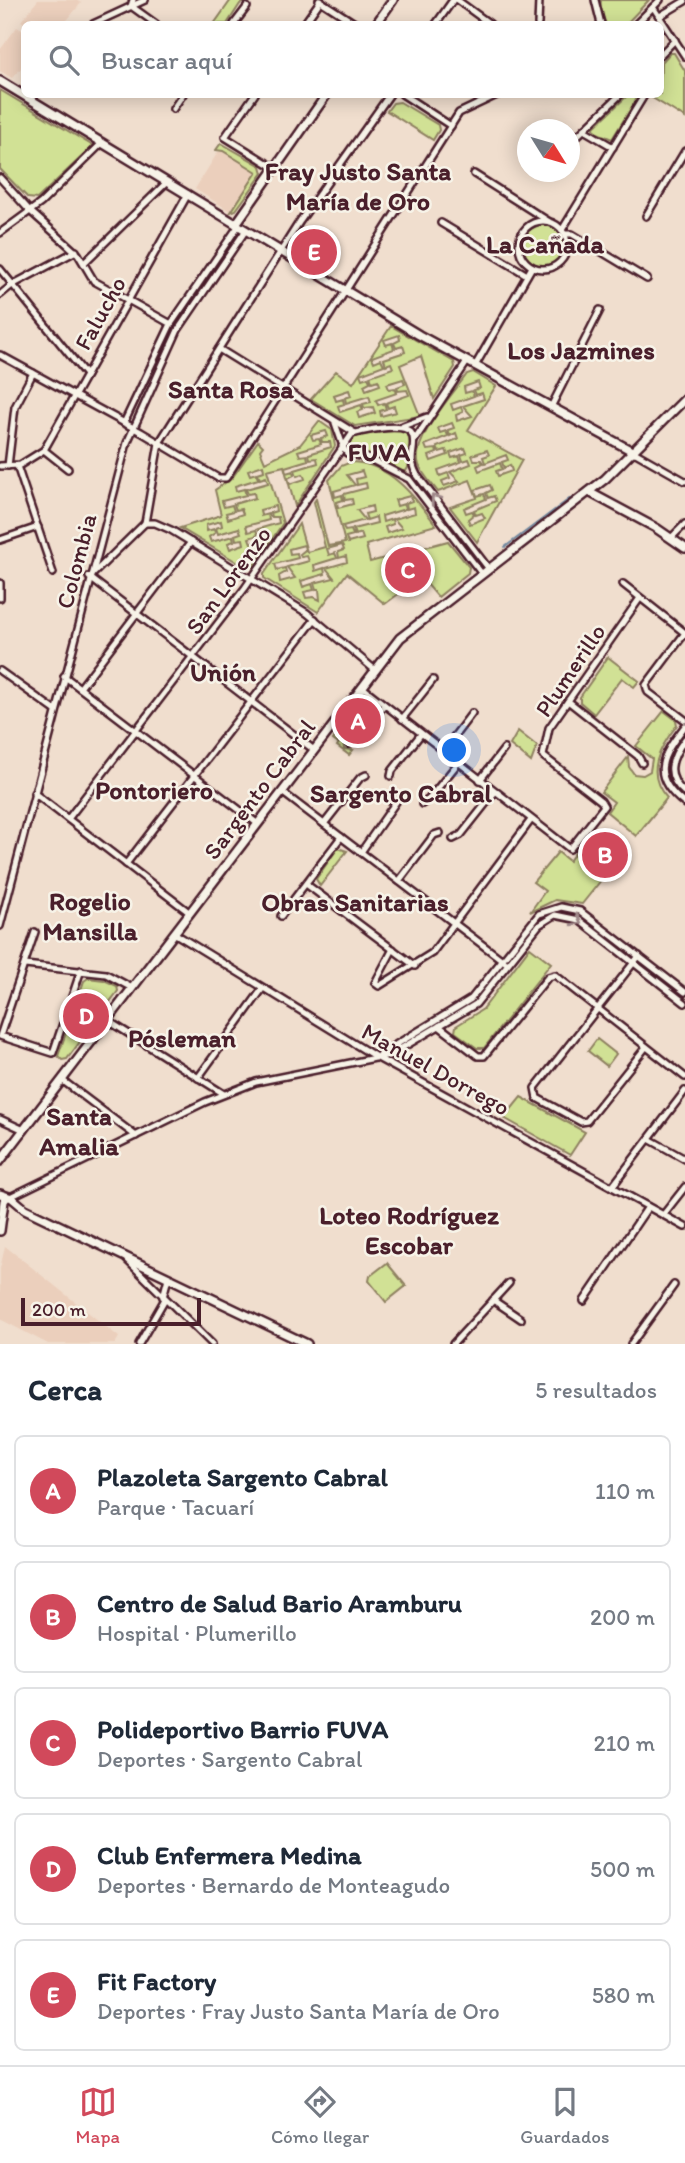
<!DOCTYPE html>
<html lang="es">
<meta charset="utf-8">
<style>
:root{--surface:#fff;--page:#f2f2f3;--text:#1f2937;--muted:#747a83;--line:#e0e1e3;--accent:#d1495b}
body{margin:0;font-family:Itim,sans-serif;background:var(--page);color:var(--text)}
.compass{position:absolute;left:517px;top:119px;width:63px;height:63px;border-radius:50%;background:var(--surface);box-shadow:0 4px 18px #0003;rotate:127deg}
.scale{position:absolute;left:21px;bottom:18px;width:180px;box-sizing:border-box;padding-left:7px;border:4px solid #4a1f2b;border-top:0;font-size:19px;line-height:24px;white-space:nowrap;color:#4a1f2b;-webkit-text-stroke:5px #f7f3e8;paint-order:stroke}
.you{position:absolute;left:455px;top:751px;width:24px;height:24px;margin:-18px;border:5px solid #fff;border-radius:50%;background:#1a73e8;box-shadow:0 0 0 10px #1a73e833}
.badge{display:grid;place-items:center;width:46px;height:46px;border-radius:50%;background:var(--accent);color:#fff;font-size:23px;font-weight:700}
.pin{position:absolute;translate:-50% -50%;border:4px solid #fff;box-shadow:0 2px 7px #0006}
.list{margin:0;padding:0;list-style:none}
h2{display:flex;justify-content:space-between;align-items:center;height:91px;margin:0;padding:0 28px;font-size:30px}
h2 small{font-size:23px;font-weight:400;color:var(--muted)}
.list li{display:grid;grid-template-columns:46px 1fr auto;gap:21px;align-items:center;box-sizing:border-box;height:112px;margin:0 14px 14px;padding:0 14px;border:2px solid var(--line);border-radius:10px}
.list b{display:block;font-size:26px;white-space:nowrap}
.list p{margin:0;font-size:23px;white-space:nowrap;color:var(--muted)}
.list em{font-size:23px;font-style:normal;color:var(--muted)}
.icon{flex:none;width:38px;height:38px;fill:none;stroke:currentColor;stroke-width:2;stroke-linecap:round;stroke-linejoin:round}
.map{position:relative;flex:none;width:685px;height:1344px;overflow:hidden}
.search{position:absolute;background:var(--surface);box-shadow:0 4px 18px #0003;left:21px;right:21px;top:21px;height:77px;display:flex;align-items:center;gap:18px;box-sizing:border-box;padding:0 24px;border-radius:10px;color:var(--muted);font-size:26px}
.sheet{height:721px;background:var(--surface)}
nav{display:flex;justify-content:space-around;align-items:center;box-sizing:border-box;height:98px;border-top:2px solid var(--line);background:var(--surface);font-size:19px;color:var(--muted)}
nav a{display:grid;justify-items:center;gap:4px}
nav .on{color:var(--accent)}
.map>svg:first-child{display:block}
.built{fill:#ebcfbc}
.green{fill:#d1e195;stroke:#8e8060;stroke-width:2;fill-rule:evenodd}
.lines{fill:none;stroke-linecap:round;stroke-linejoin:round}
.stream{stroke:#738aa1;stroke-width:2}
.street-casing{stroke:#4a1f2b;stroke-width:10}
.secondary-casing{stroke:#4a1f2b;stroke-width:12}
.street{stroke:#f7f3e8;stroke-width:5}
.secondary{stroke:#f7f3e8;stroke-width:7}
.oneway{stroke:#a0898a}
.labels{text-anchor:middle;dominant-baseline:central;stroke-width:5;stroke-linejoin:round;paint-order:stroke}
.street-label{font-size:24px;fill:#4a1f2b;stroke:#f7f3e8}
.neighbourhood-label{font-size:26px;font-weight:bold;fill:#4a1f2b;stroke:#f7f3e8}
</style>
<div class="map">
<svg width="685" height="1344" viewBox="0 0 685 1344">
<rect width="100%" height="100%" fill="#f0dece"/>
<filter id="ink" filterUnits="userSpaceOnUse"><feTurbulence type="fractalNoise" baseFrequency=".0143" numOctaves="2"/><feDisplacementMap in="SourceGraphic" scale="14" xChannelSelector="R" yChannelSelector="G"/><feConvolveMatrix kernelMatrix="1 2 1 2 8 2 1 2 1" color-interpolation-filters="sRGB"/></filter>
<g filter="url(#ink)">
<g class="built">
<polygon points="38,0 76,0 81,3 64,24 26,24 21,21"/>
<polygon points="24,26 24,65 12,78 0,71 0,50 17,27 22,30"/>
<polygon points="223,151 258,172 230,211 195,189 218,152"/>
<polygon points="5,1246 119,1337 115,1344 48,1344 0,1319 0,1269"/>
</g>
<g class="green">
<polygon points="231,0 249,0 240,4 227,24 214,24"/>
<polygon points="601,0 649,0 626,24 606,24 600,9"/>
<polygon points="670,53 674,53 685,71 685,118 651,97 660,94 661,63"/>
<polygon points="0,90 93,146 37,199 28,198 0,169"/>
<polygon points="628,95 639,95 612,139 595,132 594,127"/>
<polygon points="400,102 438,125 439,130 433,140 387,111 393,103"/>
<polygon points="221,143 261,166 263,173 236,210 231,212 257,172 223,151 216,150"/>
<circle cx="543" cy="246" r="21"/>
<polygon points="233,238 236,241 172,333 130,417 169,332"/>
<path d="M391,326L454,362L455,367L434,399L421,356L400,365L420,416L355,426L311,399L336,371L353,383ZM399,335L400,340L394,343L396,348L403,346L405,352L384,359L386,365L391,363L393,368L370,376L372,382L378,380L380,385L366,390L364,385L370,382L368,377L362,379L360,374L384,365L381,359L374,362L372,357L394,349L392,343L386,345L384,340ZM403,379L405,384L397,387L398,391L407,390L409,395L386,403L388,408L394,406L396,412L381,416L380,411L386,409L384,403L378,405L376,400L397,393L395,388L389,389L387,384ZM349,390L351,396L345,398L346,403L369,396L371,402L363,404L364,408L373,407L375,413L359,418L357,412L363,410L361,405L340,412L338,406L344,404L343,399L336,401L334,395Z"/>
<path d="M473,372L496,386L468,430L522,460L477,542L450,507L477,498L470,480L438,492C432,484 423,475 419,465C410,441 453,394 467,374ZM478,382L480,388L474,390L476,395L482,393L484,399L463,406L472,416L457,421L456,415L463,412L461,407L453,410L451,404L474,396L472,391L465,393L464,387ZM452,423L454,428L448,430L450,436L456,433L458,439L437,447L439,452L446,450L448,455L431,461L429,456L437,453L436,449L427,450L425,445L448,436L446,431L440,433L438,428ZM465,448L467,453L461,455L463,461L469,459L471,464L450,472L459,481L444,486L442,481L450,478L448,473L440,476L438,470L461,462L459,456L452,458L450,453ZM487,450L489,455L483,457L485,463L506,455L508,460L502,462L504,468L510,465L512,471L498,476L496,471L502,469L500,463L479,471L477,466L483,463L481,460H474L472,455ZM490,485L492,490L486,493L488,498L494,496L496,501L474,510L476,515L482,513L485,518L470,524L468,519L474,514L472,511L466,513L464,508L486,499L484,494L477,496L475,490Z"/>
<path d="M319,421L332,430L335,446L295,506L284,466L267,470L283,523L253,567L247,568L180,528L221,515L215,490L232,478L258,441L263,446L260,450L265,462L300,445ZM326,431L328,436L321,438L322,442H330L331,447L309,454L310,459L317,458L318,463L295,470L297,476L303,474L305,479L290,484L288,478L294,475L293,471L286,473L285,467L308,460L307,455L300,456L298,451L321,444L319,439L313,440L311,435ZM263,465L264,471L258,473L260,479L266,477L268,483L246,489L248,494L254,493L255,498L234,504L236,510L241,509L243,514L228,519L226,513L234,511L232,505L224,507L222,501L246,495L244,489L236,491L235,486L258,479L256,473L250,475L248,470ZM275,506L276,511L270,513L271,517H278L279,523L258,529L266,539L251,543L249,538L258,535L256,530L248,532L246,526L269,520L268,514L261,516L260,510ZM221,521L222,526L216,528L218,534L239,528L241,533L235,535L236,540L243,539L244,544L230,549L228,543L234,541L233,536L211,542L209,537L215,533L214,529L207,531L206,525Z"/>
<path d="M400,430L407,431C412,439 411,465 406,471H399L366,454L346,449L345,444L353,436Z"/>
<path d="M351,462C390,463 415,497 436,525L366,545L370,562L448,541L469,567L468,573L438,597L421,577L385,604L347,573L318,612L264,578V574L299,524L307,552L325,547L314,502L316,499L328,546L345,543L329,480L341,466ZM362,471L364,477L356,479L357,485L366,483L367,488L344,494L345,500L352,499L353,504L338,508L337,502L343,500L342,495L335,497L334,491L355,485L347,475ZM410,496L412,501L406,503L407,509L414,507L415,513L394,519L402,528L387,533L385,527L393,524L392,519L383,522L382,516L405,509L404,504L397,506L395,500ZM372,506L373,512L365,514L367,520L376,517L377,523L353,529L355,535L361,533L363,539L348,543L346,537L353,535L351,530L345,531L343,526L365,520L357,510ZM304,545L305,550L300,554L301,557L307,556L309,561L287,567L295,578L280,582L279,576L286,572L285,568L277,570L275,564L298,558L297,553L290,554L289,549ZM342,545L344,550L338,552L339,558L346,556L347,562L326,568L334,578L314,583L316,589H319L320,600L314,597L306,598L304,592L314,590L312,584L303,587L301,581L325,574L324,568L315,571L314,565L337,558L335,553L329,555L327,549Z"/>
<polygon points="608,657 639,681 634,687 622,678 594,714 580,702 580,697"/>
<polygon points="362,702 373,706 374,712 354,738 343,741 344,749 353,750 349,755 337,746 346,733 337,743 333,740"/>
<path d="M664,711L676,720L677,725C660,747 644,773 667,798L636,836L607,812L614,802L601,792L628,757L629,767L634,774L643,775L650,771L652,759L636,746Z"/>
<polygon points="518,731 537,746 531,762 510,745"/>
<polygon points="580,846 610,869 582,904 555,900 530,912 545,891 533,882 558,852 569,861"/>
<polygon points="338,848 347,851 320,886 316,879"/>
<polygon points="530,947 551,963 484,1048 477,1048 455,1032 456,1026 483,1009"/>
<polygon points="88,978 104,980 117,986 118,991 67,1059 62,1060 58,1056 84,981"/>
<polygon points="597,1039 616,1054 607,1066 588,1051"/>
<polygon points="521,1097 585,1132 570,1155 504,1118"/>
<polygon points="387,1263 406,1286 386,1302 369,1281 370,1276"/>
</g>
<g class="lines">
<polyline class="stream" points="505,547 572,497"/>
<g class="street-casing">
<g id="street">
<polyline points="133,0 131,6 156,24"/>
<polyline points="319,0 356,24"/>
<polyline points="457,0 490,24"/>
<polyline points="595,0 601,24"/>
<polyline points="653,7 685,56"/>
<polyline points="660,16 685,1"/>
<polyline points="93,24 145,0"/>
<polyline points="234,24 247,7"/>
<polyline points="304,24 321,0"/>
<polyline points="436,24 453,0"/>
<polyline points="538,24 539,0"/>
<polyline points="636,24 660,0"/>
<polyline points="660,55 675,40"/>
<polyline points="255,94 225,137 275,168"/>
<polyline points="402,94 451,126"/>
<polyline points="173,109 183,94"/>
<polyline points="584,130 613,147"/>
<polyline points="570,143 621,94"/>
<polyline points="474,174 548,221"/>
<polyline points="0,178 29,210 78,254 94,281 171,324"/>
<polyline points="646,216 685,151"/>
<circle cx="543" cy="245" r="24"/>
<polyline points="441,223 527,275"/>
<polyline points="562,230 645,94"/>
<polyline points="0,233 41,203 102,143"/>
<polyline points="565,234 572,234 647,279"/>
<polyline points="84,263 167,182"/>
<polyline points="0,269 86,375"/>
<polyline points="0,295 12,285 76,251"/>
<polyline points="219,349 355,433"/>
<polyline points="0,355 141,432 218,478 226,478 459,113 499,94"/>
<polyline points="475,366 532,267"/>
<polyline points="551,407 600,310"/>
<polyline points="124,423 171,324 239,225"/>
<polyline points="335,423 342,443"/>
<polyline points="403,426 427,417"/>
<polyline points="414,441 467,362"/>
<polyline points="342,446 347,453 370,459 409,479 482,574"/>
<polyline points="44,450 68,469"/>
<polyline points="634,452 685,481"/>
<polyline points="0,466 20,465 44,450 188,194"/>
<polyline points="8,466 15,407 33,373"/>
<polyline points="17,466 53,573"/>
<polyline points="145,523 159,443 300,221 390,94"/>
<polyline points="145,523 155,523 171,530 307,613 375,670"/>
<polyline points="671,538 685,524"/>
<polyline points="0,540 38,527"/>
<polyline points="92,575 145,523"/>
<polyline points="89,577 314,750"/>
<polyline points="0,583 0,598"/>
<polyline points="623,584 685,633"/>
<polyline points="685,633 646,685 648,692 685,720"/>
<polyline points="0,671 56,711"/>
<polyline points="64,676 258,824"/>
<polyline points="362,687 570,849 604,806 601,801 543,756 549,728 640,598"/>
<polyline points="80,688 191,542"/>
<polyline points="568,701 638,756 642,763"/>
<polyline points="402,719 433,680"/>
<path d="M685,726C661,757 649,776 685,804"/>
<path d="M685,739C671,758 664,776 685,793"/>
<polyline points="349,744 356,740 384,705"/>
<polyline points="443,751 472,713"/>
<polyline points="391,776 392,771 421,734"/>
<polyline points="480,780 504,749"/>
<polyline points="282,792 505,962"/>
<polyline points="34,793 190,913"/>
<polyline points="422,804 429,799 458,763"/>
<path d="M68,819L245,588L352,434C364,431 410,419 413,437C416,451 407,457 417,475L489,569"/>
<polyline points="324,824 360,778 366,775"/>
<polyline points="453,839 461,835 495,792"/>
<polyline points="361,852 398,799"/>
<polyline points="126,864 315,619"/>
<polyline points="399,881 434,835 440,833"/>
<polyline points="306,884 415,966"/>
<polyline points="281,916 341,837"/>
<polyline points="0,926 127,443 178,330 246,230"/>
<polyline points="35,932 0,1036 53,1053 81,970"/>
<polyline points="174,933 376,1057 685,1227"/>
<polyline points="393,949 375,983 379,986 432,953 531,820"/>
<polyline points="639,956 535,1088 537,1098 581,1122 587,1121 646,1047"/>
<polyline points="25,965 106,974 132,988"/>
<polyline points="107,1020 224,1094"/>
<polyline points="439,1026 478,1056 484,1056 548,977 555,975 685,1077"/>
<polyline points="379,1055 471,999 539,914 561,907 580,911 685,992"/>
<polyline points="198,1078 263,988"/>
<polyline points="62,1080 136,1136"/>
<polyline points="0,1119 24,1130"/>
<polyline points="649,1139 685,1159"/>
<polyline points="612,1187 685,1091"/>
<polyline points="10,1197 205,1102 256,1082 390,1055 476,1004 539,925 555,915 579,920 685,1003"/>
<polyline points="663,1215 685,1187"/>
<polyline points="127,1260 212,1344"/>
<polyline points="163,1297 168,1278"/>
<polyline points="493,1300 521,1319"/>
<polyline points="584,1301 648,1207"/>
<polyline points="139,1344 165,1299"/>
<polyline points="453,1344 509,1283"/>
<polyline points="631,1344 674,1285"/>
</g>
</g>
<g class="secondary-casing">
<g id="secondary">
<polyline points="376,24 393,0"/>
<polyline points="0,81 419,335 634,452"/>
<polyline points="236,224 327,94"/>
<polyline points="589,492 656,528 685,548"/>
<polyline points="0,1161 400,638 605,479 685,399"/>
<polyline points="0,1194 12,1198 25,1209 307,1344"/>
<polyline points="0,1231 4,1201 7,1197"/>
</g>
</g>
<use href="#street" class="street"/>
<use href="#secondary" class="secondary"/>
</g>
<defs><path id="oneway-chevron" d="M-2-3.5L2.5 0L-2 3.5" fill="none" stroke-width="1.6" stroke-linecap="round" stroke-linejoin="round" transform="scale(1.75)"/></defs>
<g class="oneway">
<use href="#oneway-chevron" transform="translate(435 499) rotate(-128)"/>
<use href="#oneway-chevron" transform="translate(577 921) rotate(27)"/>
</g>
</g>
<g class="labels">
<g class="street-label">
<text transform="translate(100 313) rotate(-61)">Falucho</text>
<text transform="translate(76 561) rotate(-75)">Colombia</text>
<text transform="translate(228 580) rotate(-54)">San Lorenzo</text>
<text transform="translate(570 670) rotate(-56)">Plumerillo</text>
<text transform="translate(259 789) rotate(-53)">Sargento Cabral</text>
<text transform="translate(436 1069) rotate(29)">Manuel Dorrego</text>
</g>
<g class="neighbourhood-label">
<text x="358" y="171">Fray Justo Santa<tspan x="358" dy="30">María de Oro</tspan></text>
<text x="545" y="244">La Cañada</text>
<text x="581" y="350">Los Jazmines</text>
<text x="231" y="389">Santa Rosa</text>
<text x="379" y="452">FUVA</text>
<text x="223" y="672">Unión</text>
<text x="154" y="790">Pontoriero</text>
<text x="401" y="793">Sargento Cabral</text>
<text x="90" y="901">Rogelio<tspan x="90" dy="30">Mansilla</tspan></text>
<text x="355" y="902">Obras Sanitarias</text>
<text x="182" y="1038">Pósleman</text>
<text x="79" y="1116">Santa<tspan x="79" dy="30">Amalia</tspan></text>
<text x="409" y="1215">Loteo Rodríguez<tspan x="409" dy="30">Escobar</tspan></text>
</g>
</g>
</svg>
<svg class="compass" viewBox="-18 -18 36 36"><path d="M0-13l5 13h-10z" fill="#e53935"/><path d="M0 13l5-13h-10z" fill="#747a83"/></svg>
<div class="scale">200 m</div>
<div class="you"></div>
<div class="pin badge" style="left:358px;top:721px">A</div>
<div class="pin badge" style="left:605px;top:855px">B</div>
<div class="pin badge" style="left:408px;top:570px">C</div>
<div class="pin badge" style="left:86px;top:1016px">D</div>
<div class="pin badge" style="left:314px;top:252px">E</div>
<div class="search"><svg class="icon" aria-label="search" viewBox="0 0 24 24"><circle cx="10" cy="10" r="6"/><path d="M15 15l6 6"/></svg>Buscar aquí</div>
</div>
<section class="sheet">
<h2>Cerca<small>5 resultados</small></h2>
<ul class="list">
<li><span class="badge">A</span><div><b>Plazoleta Sargento Cabral</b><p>Parque · Tacuarí</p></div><em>110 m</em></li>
<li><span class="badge">B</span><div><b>Centro de Salud Bario Aramburu</b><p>Hospital · Plumerillo</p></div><em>200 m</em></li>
<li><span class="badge">C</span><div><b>Polideportivo Barrio FUVA</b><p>Deportes · Sargento Cabral</p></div><em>210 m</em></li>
<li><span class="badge">D</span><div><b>Club Enfermera Medina</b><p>Deportes · Bernardo de Monteagudo</p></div><em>500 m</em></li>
<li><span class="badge">E</span><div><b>Fit Factory</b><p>Deportes · Fray Justo Santa María de Oro</p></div><em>580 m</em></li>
</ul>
</section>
<nav>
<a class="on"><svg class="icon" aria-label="map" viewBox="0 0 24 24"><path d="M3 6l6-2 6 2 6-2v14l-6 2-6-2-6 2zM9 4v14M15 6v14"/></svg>Mapa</a>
<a><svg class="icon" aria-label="directions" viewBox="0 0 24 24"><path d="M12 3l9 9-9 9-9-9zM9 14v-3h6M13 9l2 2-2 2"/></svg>Cómo llegar</a>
<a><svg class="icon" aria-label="saved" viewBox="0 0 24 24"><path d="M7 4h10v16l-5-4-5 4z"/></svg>Guardados</a>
</nav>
